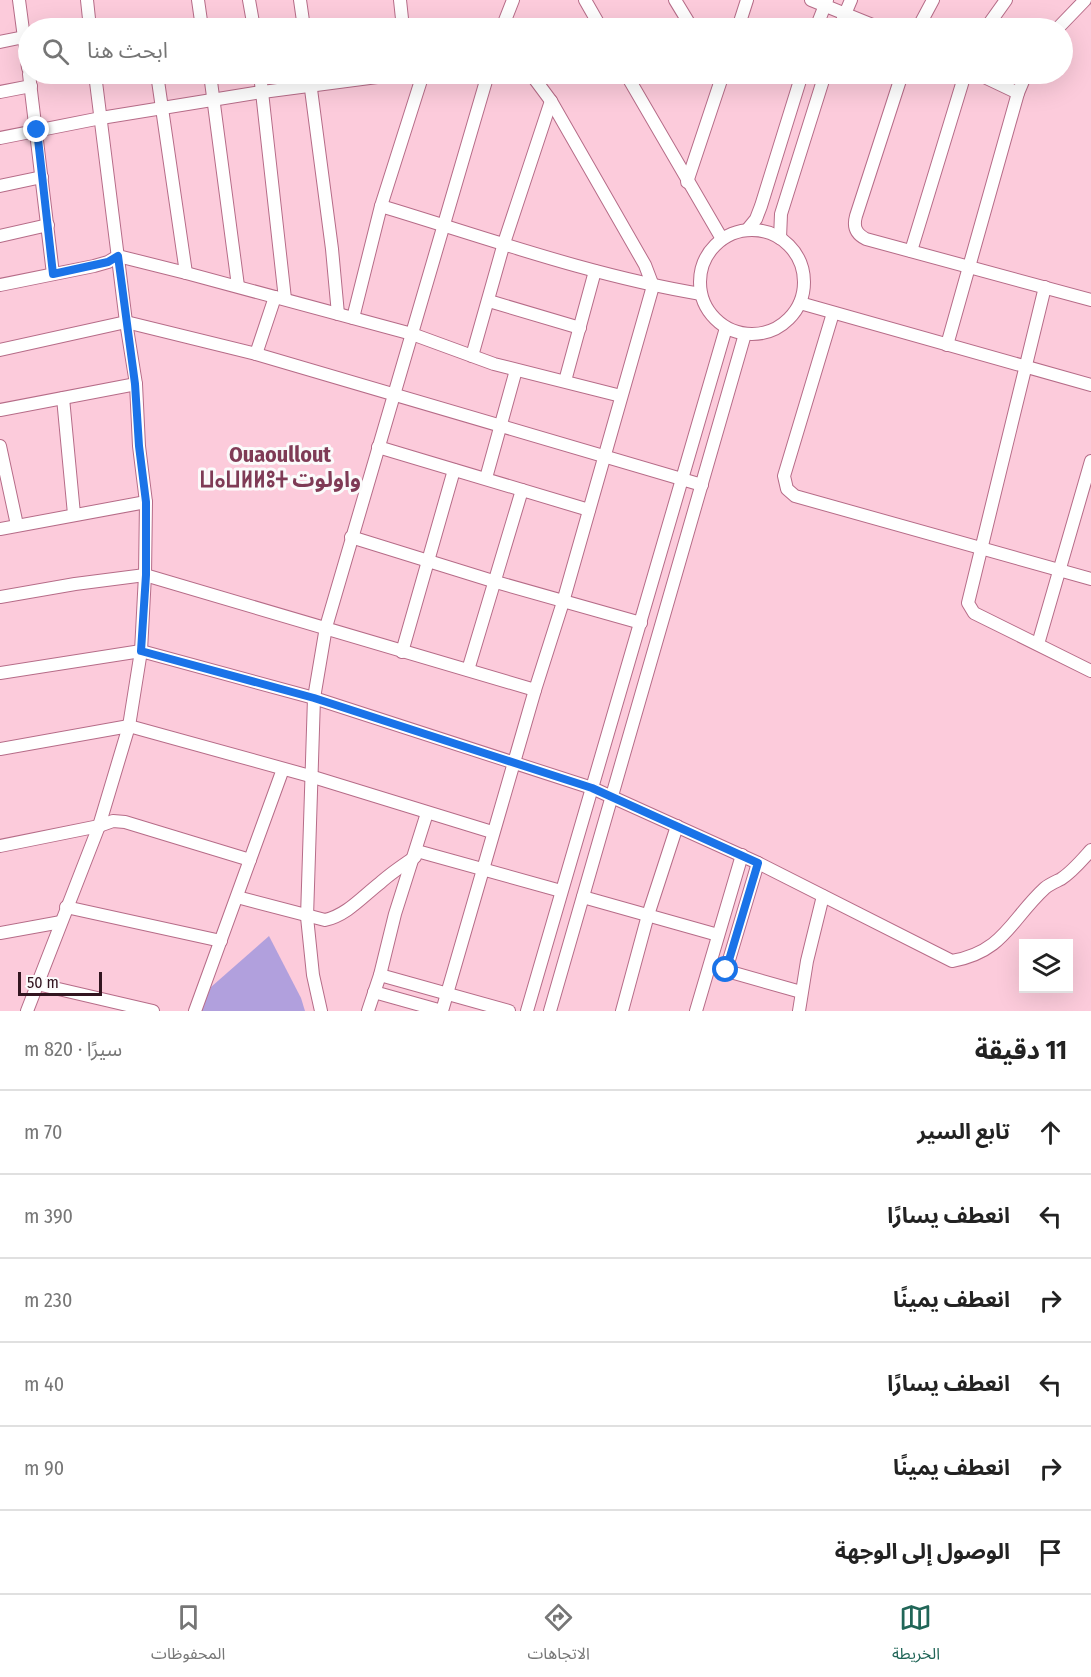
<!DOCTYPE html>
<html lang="ar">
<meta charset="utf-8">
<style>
:root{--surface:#fff;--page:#f6f6f6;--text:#222;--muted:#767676;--line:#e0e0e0;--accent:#216658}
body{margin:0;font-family:"Fira Sans Condensed","Noto Sans Arabic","Noto Sans Tifinagh",sans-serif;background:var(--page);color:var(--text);direction:rtl}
.controls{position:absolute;right:18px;bottom:18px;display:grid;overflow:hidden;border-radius:0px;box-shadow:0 6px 24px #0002}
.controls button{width:54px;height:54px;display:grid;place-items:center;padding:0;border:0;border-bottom:2px solid var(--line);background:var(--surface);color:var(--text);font:30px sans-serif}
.scale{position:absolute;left:18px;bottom:15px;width:84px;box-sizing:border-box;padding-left:6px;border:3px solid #321520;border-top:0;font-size:16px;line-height:21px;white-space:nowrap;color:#321520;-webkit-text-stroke:4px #fbfbfb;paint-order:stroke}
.stop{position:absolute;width:18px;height:18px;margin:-14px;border:4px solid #1a73e8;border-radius:50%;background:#fff}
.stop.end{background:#1a73e8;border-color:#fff;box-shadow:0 2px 6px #0008}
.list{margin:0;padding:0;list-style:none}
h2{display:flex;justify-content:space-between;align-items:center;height:78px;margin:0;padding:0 24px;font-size:26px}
h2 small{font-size:20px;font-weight:400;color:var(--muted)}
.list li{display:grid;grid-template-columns:39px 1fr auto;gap:18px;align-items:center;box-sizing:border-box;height:84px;padding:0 24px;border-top:2px solid var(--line)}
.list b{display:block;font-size:22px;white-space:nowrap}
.list em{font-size:20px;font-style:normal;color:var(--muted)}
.icon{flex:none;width:33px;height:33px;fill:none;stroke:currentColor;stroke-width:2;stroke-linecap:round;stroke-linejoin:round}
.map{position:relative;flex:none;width:1091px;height:1011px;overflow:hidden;direction:ltr}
.search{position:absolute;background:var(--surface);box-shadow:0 6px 24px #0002;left:18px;right:18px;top:18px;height:66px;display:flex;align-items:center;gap:15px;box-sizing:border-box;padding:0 21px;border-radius:33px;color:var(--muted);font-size:22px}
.sheet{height:582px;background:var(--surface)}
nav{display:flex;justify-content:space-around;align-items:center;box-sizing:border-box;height:84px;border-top:2px solid var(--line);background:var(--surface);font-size:16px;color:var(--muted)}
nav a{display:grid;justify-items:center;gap:3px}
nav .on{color:var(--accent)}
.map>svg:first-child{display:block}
.green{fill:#b1a0dd}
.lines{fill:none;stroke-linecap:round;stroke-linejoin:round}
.minor-casing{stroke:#b66c88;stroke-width:14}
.minor{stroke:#fff;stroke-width:12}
.route{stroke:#1a73e8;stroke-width:8}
.labels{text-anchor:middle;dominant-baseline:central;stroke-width:6;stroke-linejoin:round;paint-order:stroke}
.quarter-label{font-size:22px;font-weight:bold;fill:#7f3b56;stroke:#fbfbfb}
</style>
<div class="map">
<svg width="1091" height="1011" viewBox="0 0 1091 1011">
<rect width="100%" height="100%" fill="#fccbdb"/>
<polygon class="green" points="269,936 301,998 305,1011 201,1011 211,987"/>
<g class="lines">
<g class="minor-casing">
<g id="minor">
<polyline points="19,0 28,68"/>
<polyline points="87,0 90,28"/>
<polyline points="198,0 202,28"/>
<polyline points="249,0 254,28"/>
<polyline points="300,0 304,28"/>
<polyline points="400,0 403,28"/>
<polyline points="585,0 601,28"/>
<polyline points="675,0 692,28"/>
<polyline points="811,0 880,28"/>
<polyline points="502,28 513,0"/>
<polyline points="738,28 747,0"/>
<polyline points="816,28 827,0"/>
<polyline points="839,28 851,0"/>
<polyline points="918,28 933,0"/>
<polyline points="986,28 1006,0"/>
<polyline points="1058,28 1085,0"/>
<polyline points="0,42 24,37"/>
<polyline points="29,74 53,274"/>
<polyline points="157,74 186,273"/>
<polyline points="210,74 238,286"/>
<polyline points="260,74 285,299"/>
<polyline points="309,74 332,249 338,314"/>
<polyline points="626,74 722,239"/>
<path d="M902,74L856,216C853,227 856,234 866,239L1091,300"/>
<polyline points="978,74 1018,93"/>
<polyline points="0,92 31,86"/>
<polyline points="0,138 101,118 255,93 400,74"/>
<polyline points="687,182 723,74"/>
<polyline points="0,186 42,177"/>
<path d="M381,206C487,238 592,276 701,294"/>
<circle cx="752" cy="282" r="52"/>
<polyline points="747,230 756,219 761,206 802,74"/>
<polyline points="0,236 48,225"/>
<polyline points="780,238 781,214 825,74"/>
<polyline points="911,251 965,74"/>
<polyline points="0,285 94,266 108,262 118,256 186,273 412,334 494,364 621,396"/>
<polyline points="1045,287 968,603 974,613 1091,671"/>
<polyline points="489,301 580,328"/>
<polyline points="800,303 1091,385"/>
<polyline points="833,313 784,476 787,489 795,496 1091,579"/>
<polyline points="353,318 381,206 423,74"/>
<polyline points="947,345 1018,93 1026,74"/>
<polyline points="0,350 126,322 256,354 702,485"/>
<polyline points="256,354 275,297"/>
<polyline points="472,356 504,243 551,101"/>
<polyline points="565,381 595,271"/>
<polyline points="63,398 74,514"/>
<polyline points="0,410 136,384"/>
<polyline points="0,446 17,525"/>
<polyline points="378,447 589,510"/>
<polyline points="486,478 516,370"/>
<polyline points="0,529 146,502"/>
<polyline points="351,537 496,582 641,623"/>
<polyline points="0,597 75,584 145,575 535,690"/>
<polyline points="1038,644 1091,461"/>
<polyline points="402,652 454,470"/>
<polyline points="468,670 522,490"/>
<path d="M0,673L141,651L314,698L592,788L758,863L952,961C1004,952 1011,919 1045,888C1050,884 1055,882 1061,879C1072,872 1082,860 1091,850"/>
<polyline points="0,749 129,726 310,776 492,832"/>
<polyline points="0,846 99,826 113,821 125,822 250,860"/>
<polyline points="417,851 561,891"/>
<path d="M237,897L325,920C347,915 362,897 380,883C391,873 403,865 415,857"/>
<polyline points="583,897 718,935"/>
<polyline points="66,907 221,941"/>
<polyline points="0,933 61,922"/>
<polyline points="720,969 801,992"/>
<polyline points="726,970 758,863"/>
<polyline points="380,975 509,1011"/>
<polyline points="37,984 153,1011"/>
<polyline points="374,992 442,1011"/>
<polyline points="27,1011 99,826 129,726 141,651 145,575 146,502 139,446 136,384 126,322 95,74"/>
<polyline points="195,1011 283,769"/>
<polyline points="321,1011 313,975 307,917 314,698 326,627 488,74"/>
<polyline points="368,1011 380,975 395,914 427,813"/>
<polyline points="442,1011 535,690 563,602 653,286 645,265 551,101 531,74"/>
<polyline points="527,1011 726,328"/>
<polyline points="550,1011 745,334"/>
<polyline points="622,1011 648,915 677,826"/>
<polyline points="696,1011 742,855"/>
<polyline points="799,1011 807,961 823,896"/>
</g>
</g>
<use href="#minor" class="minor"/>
</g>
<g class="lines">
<polyline class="route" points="37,130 53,274 108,262 118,256 135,384 139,446 146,502 146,575 141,651 314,698 592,788 758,863 726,970"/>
</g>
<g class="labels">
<g class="quarter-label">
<text x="280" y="454">Ouaoullout<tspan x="280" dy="25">ⵡⴰⵡⵍⵍⵓⵜ واولوت</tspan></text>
</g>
</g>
</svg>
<div class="controls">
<button><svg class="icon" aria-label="layers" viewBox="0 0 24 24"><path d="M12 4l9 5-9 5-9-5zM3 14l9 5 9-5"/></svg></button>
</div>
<div class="scale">50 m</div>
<div class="stop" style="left:726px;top:970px"></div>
<div class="stop end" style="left:37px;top:130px"></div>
<div class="search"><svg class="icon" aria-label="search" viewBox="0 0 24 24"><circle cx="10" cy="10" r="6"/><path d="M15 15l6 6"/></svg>ابحث هنا</div>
</div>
<section class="sheet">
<h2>11 دقيقة<small>سيرًا · 820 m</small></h2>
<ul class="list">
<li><svg class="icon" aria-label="ahead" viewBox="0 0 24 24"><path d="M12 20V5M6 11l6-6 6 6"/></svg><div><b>تابع السير</b></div><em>70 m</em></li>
<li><svg class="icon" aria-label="left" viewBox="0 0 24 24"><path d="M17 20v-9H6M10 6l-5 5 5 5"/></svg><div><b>انعطف يسارًا</b></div><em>390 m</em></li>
<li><svg class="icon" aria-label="right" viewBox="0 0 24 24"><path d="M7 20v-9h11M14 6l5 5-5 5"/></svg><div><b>انعطف يمينًا</b></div><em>230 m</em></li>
<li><svg class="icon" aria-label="left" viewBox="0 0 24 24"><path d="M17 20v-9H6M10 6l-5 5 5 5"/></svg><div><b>انعطف يسارًا</b></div><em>40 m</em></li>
<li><svg class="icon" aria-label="right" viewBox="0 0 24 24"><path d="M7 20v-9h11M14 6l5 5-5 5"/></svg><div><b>انعطف يمينًا</b></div><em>90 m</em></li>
<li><svg class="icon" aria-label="arrive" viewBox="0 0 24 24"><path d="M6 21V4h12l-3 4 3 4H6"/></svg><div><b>الوصول إلى الوجهة</b></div></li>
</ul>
</section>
<nav>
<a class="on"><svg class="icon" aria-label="map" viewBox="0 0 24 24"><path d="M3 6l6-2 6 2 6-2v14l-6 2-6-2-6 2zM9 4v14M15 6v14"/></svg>الخريطة</a>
<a><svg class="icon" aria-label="directions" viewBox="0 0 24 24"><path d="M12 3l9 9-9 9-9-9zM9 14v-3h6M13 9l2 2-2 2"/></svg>الاتجاهات</a>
<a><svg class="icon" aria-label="saved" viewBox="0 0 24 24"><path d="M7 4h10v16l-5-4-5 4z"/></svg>المحفوظات</a>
</nav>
